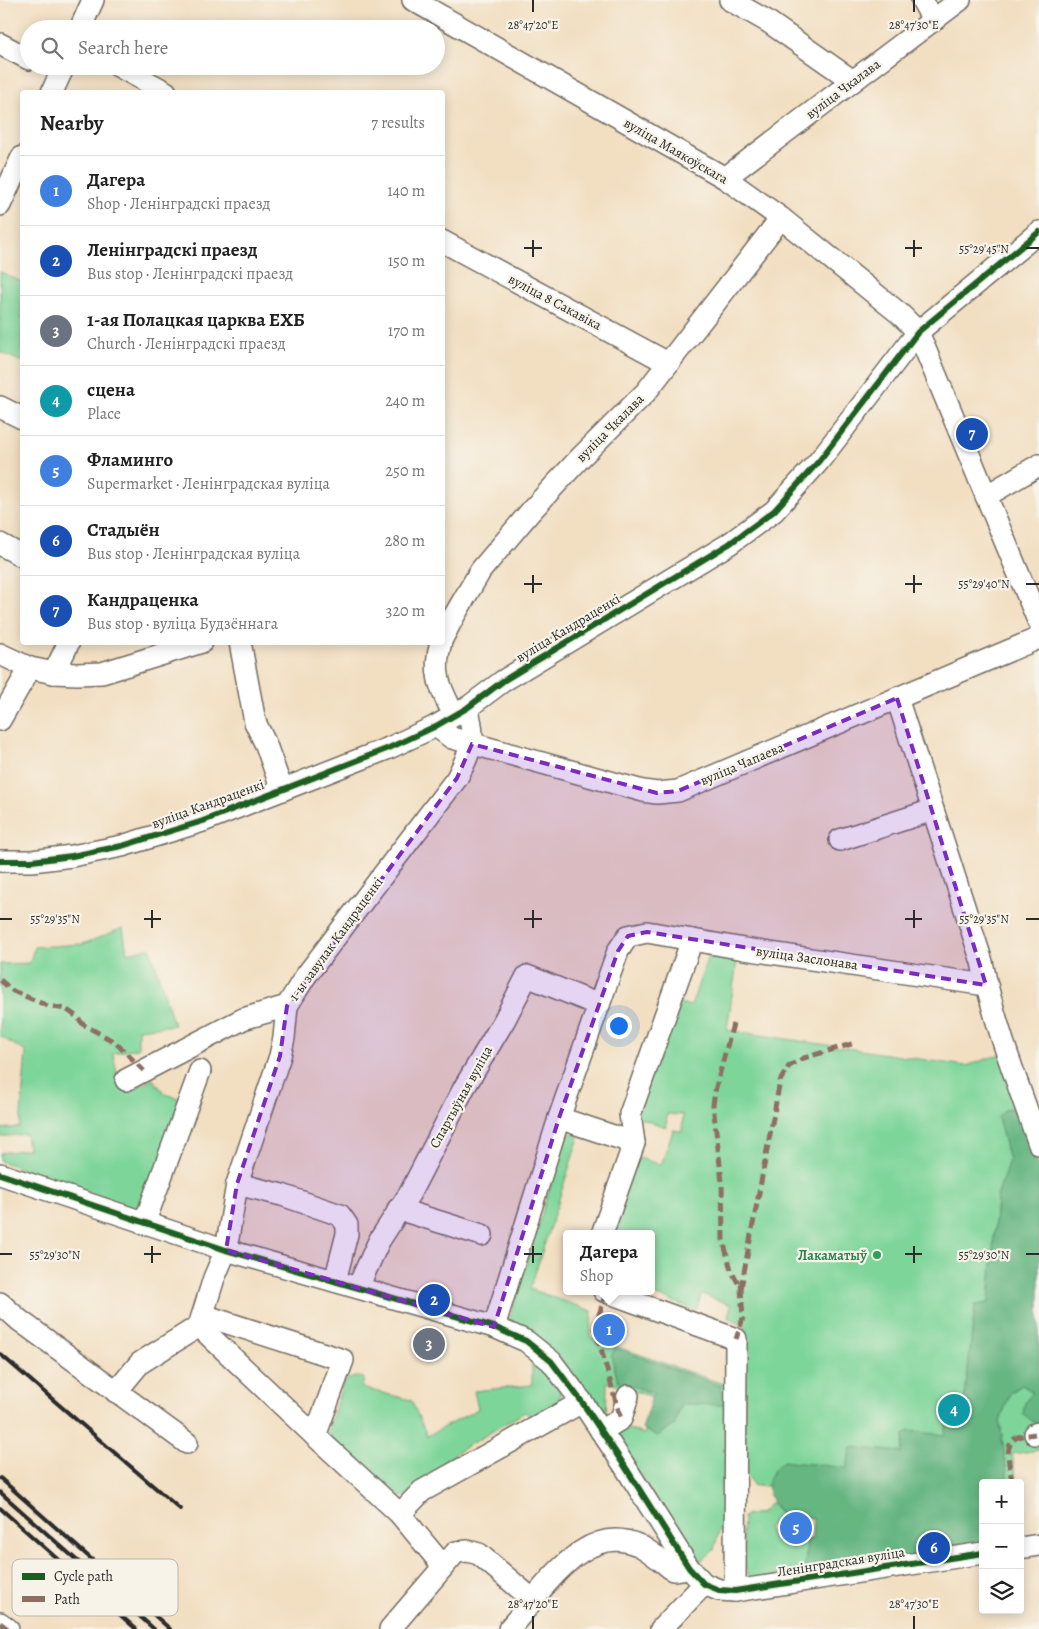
<!DOCTYPE html>
<meta charset="utf-8">
<style>
:root{--surface:#fff;--page:#f2f2f2;--text:#222;--muted:#767676;--line:#e0e0e0;--accent:#1f6fb2}
body{margin:0;font-family:Alegreya,serif;background:var(--page);color:var(--text)}
.controls{position:absolute;right:15px;bottom:15px;display:grid;overflow:hidden;border-radius:5px;box-shadow:0 2px 12px #0003}
.controls button{width:45px;height:45px;display:grid;place-items:center;padding:0;border:0;border-bottom:1px solid var(--line);background:var(--surface);color:var(--text);font:25px sans-serif}
.you{position:absolute;left:618px;top:1025px;width:18px;height:18px;margin:-12px;border:4px solid #fff;border-radius:50%;background:#1a73e8;box-shadow:0 0 0 8px #1a73e833}
.badge{display:grid;place-items:center;width:32px;height:32px;border-radius:50%;background:var(--accent);color:#fff;font-size:16px;font-weight:700}
.pin{position:absolute;translate:-50% -50%;border:2px solid #fff;box-shadow:0 1px 5px #0006}
.popup{position:absolute;left:563px;top:1230px;width:92px;height:65px;box-sizing:border-box;display:grid;place-content:center;border-radius:5px;background:var(--surface);filter:drop-shadow(0 1px 4px #0005);font-size:16px;white-space:nowrap;color:var(--muted)}
.popup b{font-size:19px;color:var(--text)}
.popup::after{content:'';position:absolute;left:50%;top:100%;margin-left:-10px;border:10px solid transparent;border-top-color:var(--surface)}
.list{margin:0;padding:0;list-style:none}
h2{display:flex;justify-content:space-between;align-items:center;height:65px;margin:0;padding:0 20px;font-size:21px}
h2 small{font-size:16px;font-weight:400;color:var(--muted)}
.list li{display:grid;grid-template-columns:32px 1fr auto;gap:15px;align-items:center;box-sizing:border-box;height:70px;padding:0 20px;border-top:1px solid var(--line)}
.list b{display:block;font-size:19px;white-space:nowrap}
.list p{margin:0;font-size:16px;white-space:nowrap;color:var(--muted)}
.list em{font-size:16px;font-style:normal;color:var(--muted)}
.icon{flex:none;width:28px;height:28px;fill:none;stroke:currentColor;stroke-width:2;stroke-linecap:round;stroke-linejoin:round}
.map{position:relative;flex:none;width:1039px;height:1629px;overflow:hidden}
.search{position:absolute;background:var(--surface);box-shadow:0 2px 12px #0003;left:20px;top:20px;width:425px;height:55px;display:flex;align-items:center;gap:12px;box-sizing:border-box;padding:0 18px;border-radius:28px;color:var(--muted);font-size:19px}
.panel{position:absolute;background:var(--surface);box-shadow:0 2px 12px #0003;left:20px;top:90px;width:425px;height:555px;border-radius:5px}
.map>svg:first-child{display:block}
.green{fill:#7ed59a;stroke:#548062}
.forest{fill:#66b682;stroke:#487056}
.lines{fill:none;stroke-linecap:round;stroke-linejoin:round}
.minor-casing{stroke:#716a60;stroke-width:24}
.minor{stroke:#fff;stroke-width:21}
.rail{stroke:#2b2b2b;stroke-width:4}
.quiet{stroke:#8d6e63;stroke-width:5;stroke-dasharray:10 5;stroke-linecap:butt}
.cycleway-casing{stroke:#f7f3e8;stroke-width:9}
.cycleway{stroke:#1b5e20;stroke-width:6}
.marked{fill:#7b2cbf;fill-opacity:0.2;stroke:#7b2cbf;stroke-width:4;stroke-dasharray:10 6;stroke-linejoin:round}
.ticks{fill:none;stroke:#2b2b2b;stroke-width:2}
.leisure-dot{fill:#2e9e5b;stroke:#f7f3e8;stroke-width:2}
.labels{text-anchor:middle;dominant-baseline:central;stroke-width:4.5;stroke-linejoin:round;paint-order:stroke}
.street-label{font-size:14px;fill:#2b2b2b;stroke:#f7f3e8}
.leisure-label{font-size:14px;font-weight:bold;fill:#27864d;stroke:#f7f3e8;text-anchor:end}
.key{fill:#f7f3e8;stroke:#bab7af;stroke-width:1}
.key-label{font-size:14px;fill:#2b2b2b}
.ticks-label{font-size:12px;text-anchor:middle;fill:#2b2b2b;stroke:#f7f3e8;stroke-width:4.5;stroke-linejoin:round;paint-order:stroke}
</style>
<div class="map">
<svg width="1039" height="1629" viewBox="0 0 1039 1629">
<rect width="100%" height="100%" fill="#f7f3e8"/>
<filter id="ink" filterUnits="userSpaceOnUse"><feTurbulence type="fractalNoise" baseFrequency=".02" numOctaves="2"/><feDisplacementMap in="SourceGraphic" scale="10" xChannelSelector="R" yChannelSelector="G"/><feConvolveMatrix kernelMatrix="1 2 1 2 8 2 1 2 1" color-interpolation-filters="sRGB"/></filter>
<filter id="wash" filterUnits="userSpaceOnUse"><feTurbulence type="fractalNoise" baseFrequency=".0096" numOctaves="4" result="noise"/><feDisplacementMap in="SourceGraphic" scale="20" xChannelSelector="R" yChannelSelector="G"/><feGaussianBlur stdDeviation="1.12" result="paint"/><feColorMatrix in="noise" values="0 0 0 0 0 0 0 0 0 0 0 0 0 0 0 0 0 1.4 0 .05"/><feComposite in="paint" operator="in"/></filter>
<g filter="url(#wash)">
<rect width="100%" height="100%" fill="#f2dfc2"/>
<g class="green">
<polygon points="0,272 22,282 22,362 0,352"/>
<polygon points="123,928 127,953 150,948 174,1025 138,1029 138,1048 113,1053 117,1074 126,1093 153,1079 165,1094 185,1100 142,1207 133,1208 0,1161 0,1153 28,1149 26,1134 0,1137 0,1129 20,1127 26,1052 0,1036 0,964 30,963 34,947 83,944"/>
<polygon points="709,953 738,954 727,1030 966,1066 1001,1054 1018,1107 998,1117 1009,1160 997,1198 989,1303 958,1482 754,1486 742,1469 746,1327 728,1317 731,1305 702,1294 696,1310 644,1291 652,1291 652,1234 607,1234 634,1156 661,1165 673,1130 682,1131 683,1115 667,1114 666,1127 636,1117 676,1002 691,1006"/>
<polygon points="567,1132 579,1137 530,1289 592,1311 590,1337 729,1386 729,1493 714,1550 702,1560 693,1560 611,1430 618,1426 644,1434 656,1398 607,1382 606,1423 511,1322 510,1316"/>
<path d="M532,1360L560,1391V1400L532,1417L525,1412L454,1454V1463L405,1496L397,1498L326,1436L343,1383C350,1377 355,1376 364,1378L362,1388L411,1400L427,1436L478,1409L474,1391L532,1385Z"/>
<polygon points="1022,1385 1033,1392 1039,1426 1039,1450 1012,1454 1017,1483 1008,1483 1000,1422 1010,1393"/>
<path d="M771,1502L781,1514L768,1528L771,1536L807,1539L805,1569C798,1570 791,1570 785,1572C778,1573 771,1579 763,1580C736,1585 743,1532 743,1517L748,1515L761,1513Z"/>
</g>
<g class="forest">
<path d="M1018,1107L1039,1167V1426L1023,1414L1025,1402L1033,1392L1022,1385L1010,1393L1000,1422L1008,1483H983V1546L827,1570L805,1569L807,1539H812L813,1518L783,1516C766,1496 760,1480 783,1461L847,1468L850,1450L853,1447L902,1452L904,1435L909,1431L945,1435L947,1421L962,1422L975,1305L989,1303L997,1198L1009,1160L998,1117L1006,1109Z"/>
<polygon points="615,1348 721,1386 724,1405 681,1404 674,1426 657,1436 642,1429 653,1393 618,1381 611,1356"/>
</g>
</g>
<g filter="url(#ink)">
<g class="lines">
<g class="minor-casing">
<g id="minor">
<polyline points="413,0 725,178 781,218 900,314 918,332 1039,623"/>
<polyline points="730,0 767,21 853,81"/>
<polyline points="922,0 933,20"/>
<polyline points="80,29 93,0"/>
<polyline points="0,44 29,59"/>
<polyline points="118,66 166,92"/>
<polyline points="52,92 64,66"/>
<polyline points="725,178 960,0"/>
<polyline points="0,205 22,157"/>
<polyline points="442,241 668,363"/>
<polyline points="0,407 22,418"/>
<polyline points="986,496 1039,465"/>
<polyline points="0,544 22,556"/>
<polyline points="442,639 454,616 481,570 531,511 581,457 646,392 781,218"/>
<polyline points="240,642 255,722 266,745 282,790"/>
<path d="M441,642C432,673 440,688 454,715"/>
<polyline points="0,654 30,668 54,673 77,674 102,673 202,642"/>
<polyline points="54,673 69,642"/>
<path d="M897,698L982,962C994,1024 1018,1084 1039,1144"/>
<polyline points="0,720 30,668"/>
<polyline points="436,726 452,738 643,791 657,793 678,791 1039,638"/>
<polyline points="840,840 933,810"/>
<polyline points="0,861 32,861 72,856 122,846 203,821 389,748 436,726 467,708 503,681 729,544 774,511 819,461 918,332 1039,232"/>
<polyline points="126,1080 243,1019 287,1006"/>
<polyline points="559,1118 634,1143 602,1234"/>
<polyline points="634,1143 630,1114 692,940"/>
<polyline points="0,1174 226,1250 494,1327 526,1341 551,1361 582,1402 624,1465 689,1568 704,1584 719,1590 735,1591 983,1553"/>
<polyline points="237,1184 282,1195 340,1215 347,1225 347,1234 335,1281"/>
<polyline points="398,1209 482,1235"/>
<polyline points="144,1224 200,1071"/>
<polyline points="358,1287 379,1241 410,1193 464,1088 505,1019 527,976 599,1005"/>
<polyline points="604,1291 736,1339 735,1591"/>
<polyline points="0,1303 19,1320 187,1443"/>
<polyline points="203,1315 343,1360 315,1436"/>
<polyline points="494,1327 559,1118 618,951 628,936 647,932 744,949 986,985"/>
<polyline points="116,1392 140,1363 199,1326"/>
<polyline points="601,1431 621,1419 628,1396"/>
<polyline points="1035,1434 1039,1433"/>
<polyline points="400,1514 422,1491 582,1402"/>
<polyline points="1020,1548 1039,1545"/>
<path d="M443,1566L400,1514L315,1436L199,1326L214,1278L226,1250L237,1184L280,1056L284,1038L287,1006L305,977L457,778C471,750 477,739 467,708"/>
<path d="M528,1605C555,1574 591,1524 638,1545C650,1550 662,1562 673,1570L689,1568"/>
<polyline points="0,1623 8,1629"/>
<polyline points="390,1629 456,1552 468,1551 479,1554 526,1594 529,1605 509,1629"/>
<polyline points="661,1629 704,1584"/>
</g>
</g>
<use href="#minor" class="minor"/>
<g class="rail">
<polyline points="0,1354 180,1509"/>
<polyline points="0,1478 170,1629"/>
<polyline points="0,1492 154,1629"/>
<polyline points="0,1508 136,1629"/>
</g>
<g class="quiet">
<polyline points="0,980 13,991 48,1006 66,1009 76,1016 84,1025 115,1042 144,1071"/>
<polyline points="733,1024 715,1091 713,1105 722,1182 723,1240 731,1270 741,1288 743,1318 736,1339"/>
<polyline points="741,1288 780,1081 789,1066 804,1058 855,1043"/>
<polyline points="606,1292 595,1328 621,1419"/>
<path d="M1012,1483C1011,1470 1002,1445 1016,1438C1021,1435 1029,1435 1035,1434"/>
<polyline points="0,1623 8,1629"/>
</g>
<g class="cycleway-casing">
<g id="cycleway">
<polyline points="0,861 32,861 72,856 122,846 203,821 389,748 436,726 467,708 503,681 729,544 774,511 819,461 918,332 1039,232"/>
<polyline points="0,1174 226,1250 494,1327 526,1341 551,1361 582,1402 624,1465 689,1568 704,1584 719,1590 735,1591 983,1553"/>
</g>
</g>
<use href="#cycleway" class="cycleway"/>
</g>
</g>
<path class="marked" d="M897,698L986,985L647,932L628,936L618,951L559,1118L494,1327L226,1250L237,1184L280,1056L287,1006L457,778L472,744L657,793L678,791Z"/>
<path class="ticks" d="M533,0V12M914,0V12M533,240V257M914,240V257M524,248H542M905,248H922M1026,248H1039M533,575V593M914,575V593M524,584H542M905,584H922M1026,584H1039M152,910V928M533,910V928M914,910V928M0,919H12M144,919H161M524,919H542M905,919H922M1026,919H1039M152,1246V1263M533,1246V1263M914,1246V1263M0,1254H12M144,1254H161M524,1254H542M905,1254H922M1026,1254H1039M533,1616V1629M914,1616V1629"/>
<circle class="leisure-dot" cx="877" cy="1255" r="5"/>
<g class="labels">
<g class="street-label">
<text transform="translate(843 89) rotate(-37)">вуліца Чкалава</text>
<text transform="translate(676 151) rotate(30)">вуліца Маякоўскага</text>
<text transform="translate(555 302) rotate(28)">вуліца 8 Сакавіка</text>
<text transform="translate(610 428) rotate(-45)">вуліца Чкалава</text>
<text transform="translate(568 628) rotate(-31)">вуліца Кандраценкі</text>
<text transform="translate(742 764) rotate(-23)">вуліца Чапаева</text>
<text transform="translate(208 804) rotate(-20)">вуліца Кандраценкі</text>
<text transform="translate(336 939) rotate(-54)">1-ы завулак Кандраценкі</text>
<text transform="translate(807 958) rotate(8)">вуліца Заслонава</text>
<text transform="translate(461 1097) rotate(-61)">Спартыўная вуліца</text>
<text transform="translate(841 1562) rotate(-9)">Ленінградская вуліца</text>
</g>
<g class="leisure-label">
<text x="867" y="1255">Лакаматыў</text>
</g>
</g>
<rect x="12" y="1559" width="166" height="57" rx="8" class="key"/>
<rect x="22" y="1573" width="23" height="7" fill="#1b5e20"/>
<rect x="22" y="1596" width="23" height="6" fill="#8d6e63"/>
<g class="key-label">
<text x="54" y="1581">Cycle path</text>
<text x="54" y="1604">Path</text>
</g>
<g class="ticks-label">
<text x="533" y="29">28°47'20"E</text>
<text x="914" y="29">28°47'30"E</text>
<text x="984" y="253">55°29'45"N</text>
<text x="984" y="588">55°29'40"N</text>
<text x="55" y="923">55°29'35"N</text>
<text x="984" y="923">55°29'35"N</text>
<text x="55" y="1259">55°29'30"N</text>
<text x="984" y="1259">55°29'30"N</text>
<text x="533" y="1608">28°47'20"E</text>
<text x="914" y="1608">28°47'30"E</text>
</g>
</svg>
<div class="controls">
<button>+</button>
<button>−</button>
<button><svg class="icon" aria-label="layers" viewBox="0 0 24 24"><path d="M12 4l9 5-9 5-9-5zM3 14l9 5 9-5"/></svg></button>
</div>
<div class="you"></div>
<div class="pin badge" style="left:609px;top:1330px;background:#3f7fe0">1</div>
<div class="popup"><b>Дагера</b>Shop</div>
<div class="pin badge" style="left:434px;top:1300px;background:#1a4fb4">2</div>
<div class="pin badge" style="left:429px;top:1344px;background:#6b7280">3</div>
<div class="pin badge" style="left:954px;top:1410px;background:#0f9aa8">4</div>
<div class="pin badge" style="left:796px;top:1528px;background:#3f7fe0">5</div>
<div class="pin badge" style="left:934px;top:1548px;background:#1a4fb4">6</div>
<div class="pin badge" style="left:972px;top:434px;background:#1a4fb4">7</div>
<div class="search"><svg class="icon" aria-label="search" viewBox="0 0 24 24"><circle cx="10" cy="10" r="6"/><path d="M15 15l6 6"/></svg>Search here</div>
<section class="panel">
<h2>Nearby<small>7 results</small></h2>
<ul class="list">
<li><span class="badge" style="background:#3f7fe0">1</span><div><b>Дагера</b><p>Shop · Ленінградскі праезд</p></div><em>140 m</em></li>
<li><span class="badge" style="background:#1a4fb4">2</span><div><b>Ленінградскі праезд</b><p>Bus stop · Ленінградскі праезд</p></div><em>150 m</em></li>
<li><span class="badge" style="background:#6b7280">3</span><div><b>1-ая Полацкая царква ЕХБ</b><p>Church · Ленінградскі праезд</p></div><em>170 m</em></li>
<li><span class="badge" style="background:#0f9aa8">4</span><div><b>сцена</b><p>Place</p></div><em>240 m</em></li>
<li><span class="badge" style="background:#3f7fe0">5</span><div><b>Фламинго</b><p>Supermarket · Ленінградская вуліца</p></div><em>250 m</em></li>
<li><span class="badge" style="background:#1a4fb4">6</span><div><b>Стадыён</b><p>Bus stop · Ленінградская вуліца</p></div><em>280 m</em></li>
<li><span class="badge" style="background:#1a4fb4">7</span><div><b>Кандраценка</b><p>Bus stop · вуліца Будзённага</p></div><em>320 m</em></li>
</ul>
</section>
</div>
